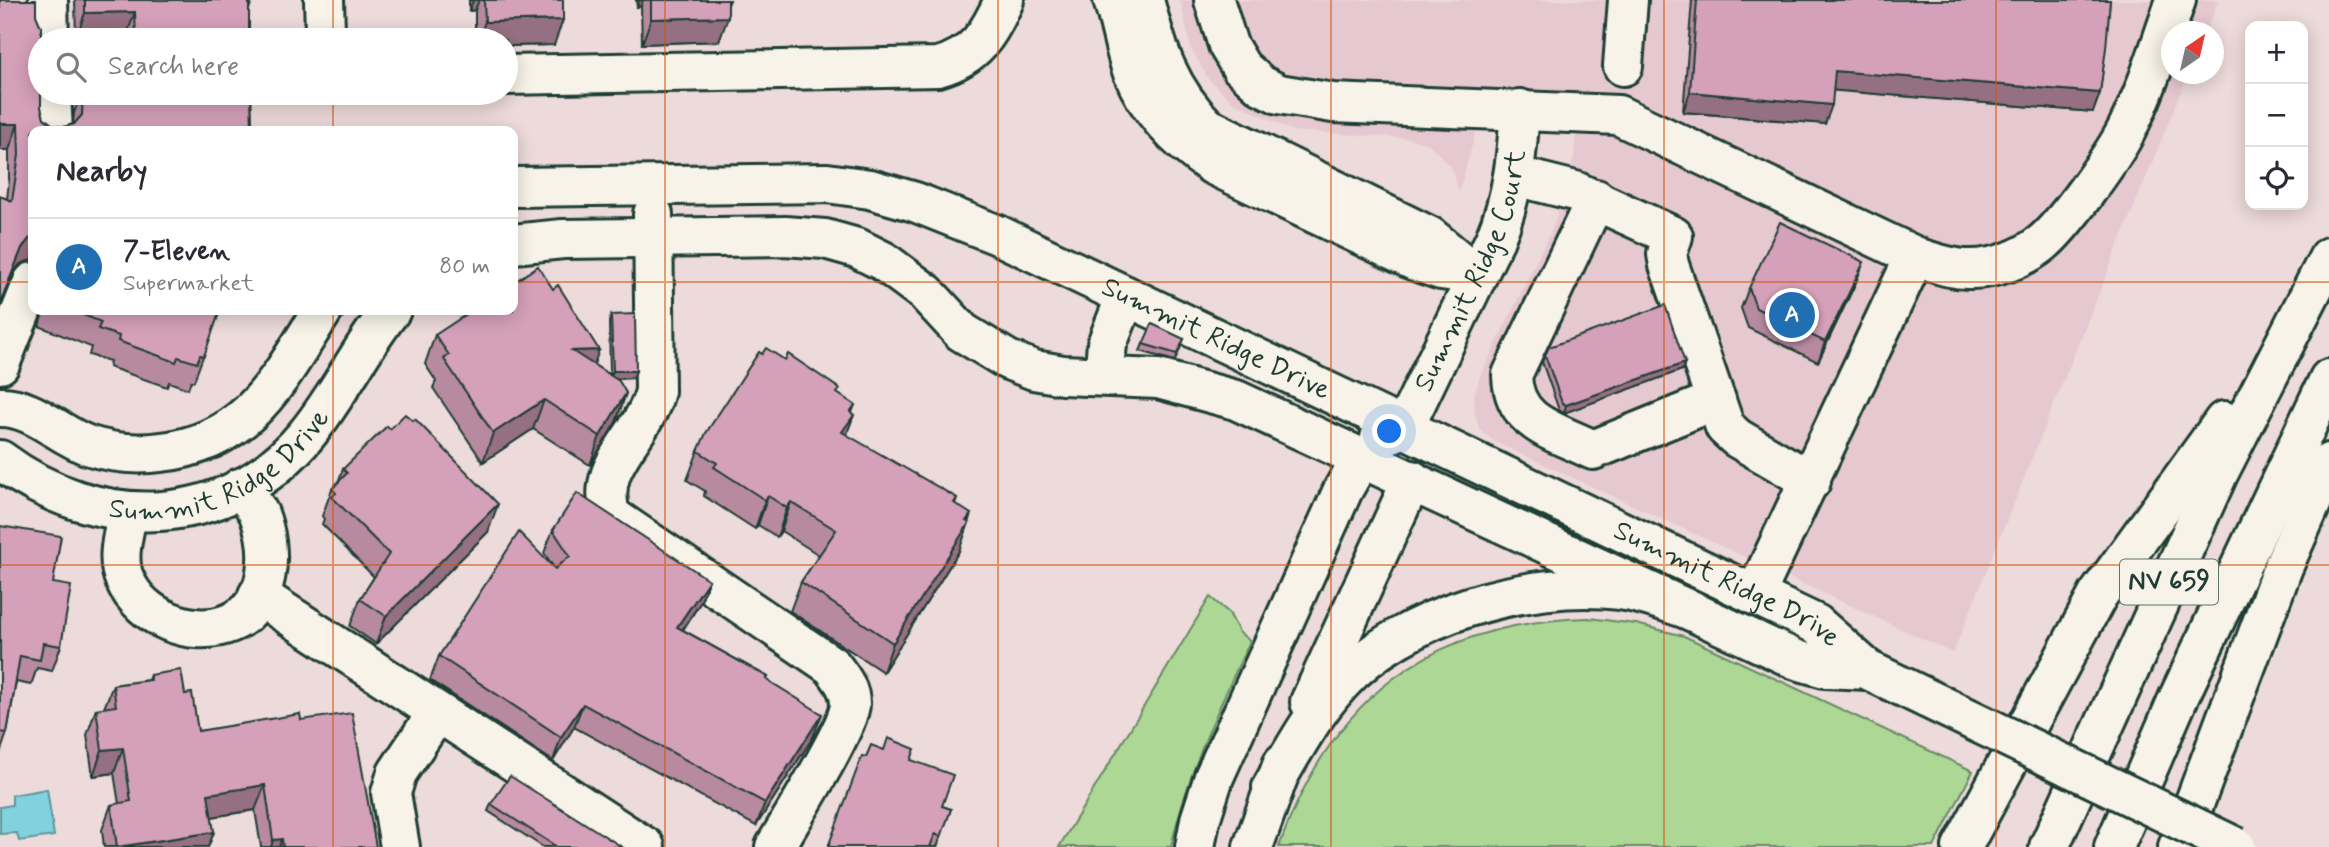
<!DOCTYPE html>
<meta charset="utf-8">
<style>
:root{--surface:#fff;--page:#f2f2f3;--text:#2b2b33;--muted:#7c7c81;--line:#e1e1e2;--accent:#1f6fb2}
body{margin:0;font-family:Mynerve,sans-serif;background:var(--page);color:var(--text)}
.controls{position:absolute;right:21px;top:21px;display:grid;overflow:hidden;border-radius:14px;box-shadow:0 4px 18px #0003}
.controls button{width:63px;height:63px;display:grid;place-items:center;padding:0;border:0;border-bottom:2px solid var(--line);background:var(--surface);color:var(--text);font:35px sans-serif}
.compass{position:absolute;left:2161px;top:21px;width:63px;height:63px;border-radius:50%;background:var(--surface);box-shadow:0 4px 18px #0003;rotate:34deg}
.you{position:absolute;left:1390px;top:432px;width:24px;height:24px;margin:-18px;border:5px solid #fff;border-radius:50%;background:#1a73e8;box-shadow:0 0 0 10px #1a73e833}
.badge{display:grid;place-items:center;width:46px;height:46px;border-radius:50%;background:var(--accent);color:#fff;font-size:23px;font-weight:700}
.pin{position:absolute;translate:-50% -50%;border:4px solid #fff;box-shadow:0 2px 7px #0006}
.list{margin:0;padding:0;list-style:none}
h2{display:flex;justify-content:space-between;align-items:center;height:91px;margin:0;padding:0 28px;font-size:30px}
h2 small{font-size:23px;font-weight:400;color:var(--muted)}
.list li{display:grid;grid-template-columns:46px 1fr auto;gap:21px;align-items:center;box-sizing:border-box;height:98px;padding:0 28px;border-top:2px solid var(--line)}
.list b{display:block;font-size:26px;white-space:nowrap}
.list p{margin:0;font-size:23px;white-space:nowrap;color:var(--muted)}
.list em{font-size:23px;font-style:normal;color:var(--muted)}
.icon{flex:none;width:38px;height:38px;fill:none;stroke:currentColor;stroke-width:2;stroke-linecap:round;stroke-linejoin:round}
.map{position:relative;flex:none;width:2329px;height:847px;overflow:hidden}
.search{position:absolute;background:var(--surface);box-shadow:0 4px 18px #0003;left:28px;top:28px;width:490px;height:77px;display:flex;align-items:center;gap:18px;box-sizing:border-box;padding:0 24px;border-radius:38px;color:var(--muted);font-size:26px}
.panel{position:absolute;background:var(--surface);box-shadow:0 4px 18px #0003;left:28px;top:126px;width:490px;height:189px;border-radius:14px}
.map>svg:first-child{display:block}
.built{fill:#e6c9d0}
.green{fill:#acd795;stroke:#668a64;stroke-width:2}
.water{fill:#81d1de;stroke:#5a969a;stroke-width:2}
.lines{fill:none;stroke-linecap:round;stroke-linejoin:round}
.minor-casing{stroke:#1f3d34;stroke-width:44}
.major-casing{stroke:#1f3d34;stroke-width:44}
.minor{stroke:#f7f3e8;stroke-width:38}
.major{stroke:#f7f3e8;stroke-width:38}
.minor-bridge-casing{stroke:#1f3d34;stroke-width:44;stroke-linecap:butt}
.minor-bridge{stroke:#f7f3e8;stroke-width:38}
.wall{fill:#b78aa0;stroke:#1f3d34;stroke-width:2}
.shaded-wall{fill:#957082;stroke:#1f3d34;stroke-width:2}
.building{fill:#d5a0ba;stroke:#1f3d34;stroke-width:2}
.grid{fill:none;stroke:#d45610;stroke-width:2;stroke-opacity:0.55}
.labels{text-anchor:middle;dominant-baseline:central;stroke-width:5;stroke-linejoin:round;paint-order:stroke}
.shield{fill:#f7f3e8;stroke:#60746a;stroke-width:2}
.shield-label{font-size:26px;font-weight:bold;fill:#1f3d34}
.street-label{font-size:28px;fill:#1f3d34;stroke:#f7f3e8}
</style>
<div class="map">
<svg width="2329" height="847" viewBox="0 0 2329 847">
<rect width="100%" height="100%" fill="#eddada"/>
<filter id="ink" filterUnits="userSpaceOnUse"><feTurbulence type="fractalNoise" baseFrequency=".0143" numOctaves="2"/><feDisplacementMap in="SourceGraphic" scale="14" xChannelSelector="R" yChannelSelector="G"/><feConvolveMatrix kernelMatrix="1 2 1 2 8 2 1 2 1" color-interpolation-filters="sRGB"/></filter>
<g filter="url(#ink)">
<polygon class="built" points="1180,0 2219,0 2206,31 2172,32 2172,74 2188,74 1953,653 1495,442 1480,430 1475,415 1474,397 1479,379 1553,227 1574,157 1579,99 1487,92 1459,192 1451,167 1429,144 1408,138 1293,131 1232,101 1209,80 1191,49"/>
<g class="green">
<path d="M1210,597L1229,613L1239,632L1250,641C1218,709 1187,774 1171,847H1059Z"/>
<path d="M1589,618L1636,624L1684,636L1973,771L1934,847H1279C1332,697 1430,622 1589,618Z"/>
</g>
<polygon class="water" points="47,789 54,836 19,841 17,833 0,834 0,807 12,805 12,795"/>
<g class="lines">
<g class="minor-casing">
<g id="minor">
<polyline points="48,0 49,40"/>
<polyline points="324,0 325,30 329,40"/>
<path d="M1113,0C1121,24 1124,49 1133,73C1149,112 1179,142 1213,165L1415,261L1441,270L1477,275"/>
<path d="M1144,0C1157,50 1169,90 1207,127L1429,236L1473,272"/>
<path d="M1214,0L1228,45L1241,67L1261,85L1279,94L1333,103L1618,115L1919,258C1936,263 1954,270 1971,269C1995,269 2022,259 2041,244C2063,227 2114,155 2127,129C2147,89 2161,43 2176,0"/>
<polyline points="1623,66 1628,0"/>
<path d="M506,75L938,67C975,57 989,34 1004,0"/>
<polyline points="51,93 53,131"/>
<polyline points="1515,176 1575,191 1673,236 1667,254 1669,265 1725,427 1737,438 1811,481"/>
<path id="s1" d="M513,187L827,183L870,189L915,202L998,235L1816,624L1868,670"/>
<path d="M1596,199L1512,375C1513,424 1555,431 1593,450L1716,400"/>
<path d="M653,214L655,391C644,438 593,464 611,516L832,666C841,678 850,688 850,704C849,728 790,821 775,847"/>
<polyline points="513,244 563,239 785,236 825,239 857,248 883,261 926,293 962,332 1008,360 1034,370 1063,375 1158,379 1236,400 1797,660 1825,668 1868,670"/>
<polyline points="0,364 33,282"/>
<polyline points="1104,375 1107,344 1126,296"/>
<path d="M0,407C32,406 58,434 87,445C111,453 137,455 161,452C251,442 279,378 323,310"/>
<path id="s2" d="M1380,438L1404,428L1495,239C1513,196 1517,155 1520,109"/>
<path id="s3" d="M0,460C97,533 227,532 307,434C339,395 360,349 391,310"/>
<path d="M128,511C124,532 115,559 125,580C141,617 191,639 230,623C272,606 273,550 259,514C255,505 246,496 240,488"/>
<polyline points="258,595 645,847"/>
<polyline points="1755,595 1915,256"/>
<polyline points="400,847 391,793 397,773 437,713"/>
</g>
</g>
<g class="major-casing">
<g id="major">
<polyline points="1310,702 1412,480"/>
<path d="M1272,787C1293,751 1312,715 1340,684C1401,615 1529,579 1619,590C1644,593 1668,603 1691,610"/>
<polyline points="1195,847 1200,820 1214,777 1343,490 1361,458"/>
<polyline points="1253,847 1283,763"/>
<polyline points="1962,847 2098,595 2224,421"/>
<polyline points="2049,847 2219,472 2329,257"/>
<polyline points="2114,847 2178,699 2329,379"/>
<polyline points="2178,847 2283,567 2329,463"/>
</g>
</g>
<use href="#minor" class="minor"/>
<use href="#major" class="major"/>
<g class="minor-bridge-casing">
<polyline id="minor-bridge" points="1868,670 2236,847"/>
</g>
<use href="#minor-bridge" class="minor-bridge"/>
</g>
<g class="wall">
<polygon points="0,0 44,118 53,125 64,127 73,124 74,113 77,104 77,97 79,93 251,93 252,131 33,131 31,260 20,264 13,273 0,305 0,196 7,199 9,181 9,150"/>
<polygon points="75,0 252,0 249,10 249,40 126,40 126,37 76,38"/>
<polygon points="469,0 563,0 554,45 506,46 506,40 475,40 475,10 469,11"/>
<polygon points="636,0 730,0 728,5 728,17 719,41 642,44 641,6 637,7"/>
<polygon points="1692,0 2110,0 2100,93 2093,112 1833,90 1825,124 1683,112"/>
<polygon points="1856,282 1818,362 1748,328 1741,308 1749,288"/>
<polygon points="44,310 220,310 194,381 191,381 188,389 169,382 167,387 109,367 110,361 89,355 91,347 39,326"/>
<polygon points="611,315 633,378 615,379 626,393 616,422 590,465 533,429 483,462 433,388 436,381 425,364 435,335 594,365 610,375 609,322"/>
<polygon points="1184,339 1175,361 1140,351 1143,344"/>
<polygon points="1545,355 1685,363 1682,370 1564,413 1559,410 1542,362"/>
<polygon points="838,394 852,413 846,435 957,498 955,504 968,522 959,551 883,672 790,611 801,582 819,555 781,531 777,537 758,525 755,529 704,496 705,491 687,480 698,451"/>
<polygon points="343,469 488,532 376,644 350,626 360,599 374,577 322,524 324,519 322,516 332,489 338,482"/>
<polygon points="0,526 53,583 61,646 52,671 37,668 31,685 16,682 7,733 0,753"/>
<polygon points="553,530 709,580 700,603 683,630 768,677 767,680 813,737 756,826 574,727 553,761 430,680 439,656 555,569 544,553"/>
<polygon points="150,675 185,694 198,731 301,720 376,847 261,847 255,810 211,817 214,832 208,847 104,847 102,830 111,805 119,804 114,773 93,776 87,735 96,709 104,708 113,685 148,680"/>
<polygon points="866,757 911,760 942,806 951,809 937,847 828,847"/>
<polygon points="491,804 622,847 543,847 488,811"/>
</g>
<g class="shaded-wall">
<polygon points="473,0 479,0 475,10 469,11"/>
<polygon points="639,0 643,0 641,6 637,7"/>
<polygon points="135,12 126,37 76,38 85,13"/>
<polygon points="728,17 719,41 642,44 651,19"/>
<polygon points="563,20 554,45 506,46 506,40 478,40 485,22"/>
<polygon points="1835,71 2100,93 2093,112 1828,90"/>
<polygon points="1690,92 1832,105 1825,124 1683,112"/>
<polygon points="0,124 18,124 9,150 0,150"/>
<polygon points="33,237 33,261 31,260 20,264 13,273 0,305 0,303 22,248 29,239"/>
<polygon points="1864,262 1856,282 1818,362 1825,342"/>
<polygon points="599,350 589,379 572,351"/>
<polygon points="1685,363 1682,370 1564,413 1566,405"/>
<polygon points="613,371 636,371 633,378 610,379"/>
<polygon points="626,393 616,422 590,465 600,436"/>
<polygon points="544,400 533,429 483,462 493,433"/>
<polygon points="855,405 848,423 854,415 843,444 831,461 850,412"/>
<polygon points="768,496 758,525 755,529 765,500"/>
<polygon points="791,502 781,531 777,537 787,508"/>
<polygon points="498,504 488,532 376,644 386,616"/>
<polygon points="971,514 966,529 969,523 959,551 883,672 893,643"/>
<polygon points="709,580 700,603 669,650 677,627"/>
<polygon points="583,704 574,727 553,761 561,737"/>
<polygon points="822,714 813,737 756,826 765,803"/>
<polygon points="123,748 114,773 93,776 102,750"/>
<polygon points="265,785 255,810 199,819 208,794"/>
<polygon points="214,832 208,847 117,847"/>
<polygon points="282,839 279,847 271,847 273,840"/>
</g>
<g class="building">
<polygon points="0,0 36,0 36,15 41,27 41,107 44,118 53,125 64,127 74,124 82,115 83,93 85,93 87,96 87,93 251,93 252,131 33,131 33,237 29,239 22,248 0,303 0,196 12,201 19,155 18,124 0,124"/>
<polygon points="85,0 249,0 249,40 136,40 135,12 85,13"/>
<polygon points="484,0 563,0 563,20 485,22"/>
<polygon points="651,0 728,0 728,17 651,19"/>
<polygon points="1697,0 2110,0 2106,48 2100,93 1835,71 1832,105 1690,92"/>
<polygon points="1780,222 1864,262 1825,342 1756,308 1749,288"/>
<polygon points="538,266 553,289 558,285 599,350 572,351 619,381 626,393 600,436 544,400 493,433 444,359 449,355 435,335 473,310 513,310 513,283"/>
<polygon points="1665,305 1685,363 1566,405 1562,403 1545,355 1549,347"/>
<polygon points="71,310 220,310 204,356 200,355 197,363 178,357 176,362 118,341 119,336 98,329 101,322"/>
<polygon points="635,314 636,371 613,371 611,315"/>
<polygon points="1152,324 1184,339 1177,354 1143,344"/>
<polygon points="766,348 785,360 788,354 840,389 837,393 855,405 850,412 854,415 842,432 957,498 954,503 971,514 966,521 969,523 893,643 801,582 836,530 791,502 787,508 768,496 765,500 714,467 717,463 698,451 706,433 759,352 762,354"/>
<polygon points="405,414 413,421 415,419 498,504 386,616 360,599 389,554 332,497 336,493 332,489 347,473 343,469 387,426 390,429"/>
<polygon points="577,493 709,580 677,627 768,677 766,679 822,714 765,803 583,704 561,737 439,656 519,532 555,569 570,556 553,530"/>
<polygon points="0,526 61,536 53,583 71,586 61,646 43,643 40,660 20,656 7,733 0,732"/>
<polygon points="181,670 185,694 192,693 198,731 300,714 301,720 352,713 376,847 283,847 282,839 273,840 265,785 208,794 214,832 117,847 111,805 131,801 123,748 102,750 96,709 116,706 113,685 151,680 150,675"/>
<polygon points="888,738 915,749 911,760 953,775 942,806 951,809 941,837 935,834 930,847 828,847 862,756 866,757 871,745 884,750"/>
<polygon points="510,776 622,847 557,847 491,804"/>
</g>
</g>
<path class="grid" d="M333,0V40M665,0V847M998,0V847M1331,0V847M1664,0V847M1996,0V847M333,93V131M0,282H33M513,282H2329M333,310V847M0,565H2329"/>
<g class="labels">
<rect class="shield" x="2120" y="559.5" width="98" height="45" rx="5"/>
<g class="shield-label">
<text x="2169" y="582">NV 659</text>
</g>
<g class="street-label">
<text stroke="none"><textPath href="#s2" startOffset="198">Summit Ridge Court</textPath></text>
<text stroke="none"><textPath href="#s1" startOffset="735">Summit Ridge Drive</textPath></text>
<text stroke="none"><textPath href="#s3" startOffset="245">Summit Ridge Drive</textPath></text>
<text stroke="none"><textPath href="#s1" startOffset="1302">Summit Ridge Drive</textPath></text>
</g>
</g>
</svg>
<div class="controls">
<button>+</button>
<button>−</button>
<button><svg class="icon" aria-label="locate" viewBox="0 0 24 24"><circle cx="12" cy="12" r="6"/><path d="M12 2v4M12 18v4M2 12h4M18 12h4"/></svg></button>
</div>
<svg class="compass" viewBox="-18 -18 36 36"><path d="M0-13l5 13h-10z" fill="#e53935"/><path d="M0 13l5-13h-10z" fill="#7c7c81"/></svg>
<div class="you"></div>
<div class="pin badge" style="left:1792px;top:315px">A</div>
<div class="search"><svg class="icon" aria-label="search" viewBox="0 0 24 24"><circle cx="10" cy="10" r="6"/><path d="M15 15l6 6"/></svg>Search here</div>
<section class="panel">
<h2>Nearby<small></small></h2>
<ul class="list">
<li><span class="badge">A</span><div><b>7-Eleven</b><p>Supermarket</p></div><em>80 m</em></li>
</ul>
</section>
</div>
